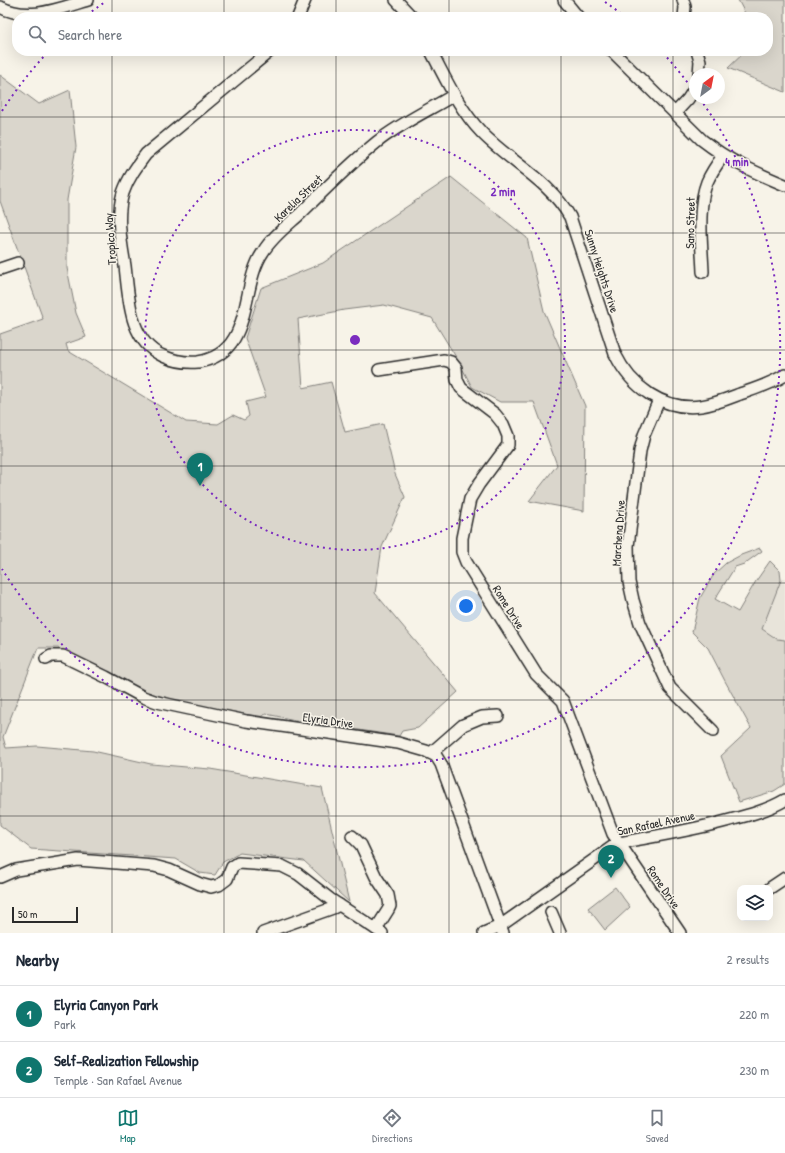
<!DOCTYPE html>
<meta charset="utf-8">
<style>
:root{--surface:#fff;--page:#f2f2f3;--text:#1f2937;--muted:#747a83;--line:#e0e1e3;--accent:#0f766e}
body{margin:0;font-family:"Patrick Hand",sans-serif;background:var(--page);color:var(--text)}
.controls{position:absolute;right:12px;bottom:12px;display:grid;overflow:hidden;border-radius:8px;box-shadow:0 4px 16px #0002}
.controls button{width:36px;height:36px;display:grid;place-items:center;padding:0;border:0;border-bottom:1px solid var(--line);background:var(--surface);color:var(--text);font:20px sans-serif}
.compass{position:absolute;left:689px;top:68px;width:36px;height:36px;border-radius:50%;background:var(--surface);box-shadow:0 4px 16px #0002;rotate:32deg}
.scale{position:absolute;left:12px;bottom:10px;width:66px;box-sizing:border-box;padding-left:4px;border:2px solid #2b2b2b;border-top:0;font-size:11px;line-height:14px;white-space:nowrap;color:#2b2b2b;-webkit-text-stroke:3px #f7f3e8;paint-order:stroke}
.you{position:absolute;left:466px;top:606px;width:14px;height:14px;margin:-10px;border:3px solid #fff;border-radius:50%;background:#1a73e8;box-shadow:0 0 0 6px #1a73e833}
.badge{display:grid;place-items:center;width:26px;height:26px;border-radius:50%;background:var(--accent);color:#fff;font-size:13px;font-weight:700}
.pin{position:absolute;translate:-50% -33px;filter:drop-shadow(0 1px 2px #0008)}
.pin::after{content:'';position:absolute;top:21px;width:14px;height:12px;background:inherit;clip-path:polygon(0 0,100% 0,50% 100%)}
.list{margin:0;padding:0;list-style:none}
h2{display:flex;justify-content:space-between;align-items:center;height:52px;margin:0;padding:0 16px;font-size:17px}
h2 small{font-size:13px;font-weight:400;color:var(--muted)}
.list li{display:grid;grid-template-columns:26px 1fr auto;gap:12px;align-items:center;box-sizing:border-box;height:56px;padding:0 16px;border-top:1px solid var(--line)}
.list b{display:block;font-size:15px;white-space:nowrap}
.list p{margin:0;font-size:13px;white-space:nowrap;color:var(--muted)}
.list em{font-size:13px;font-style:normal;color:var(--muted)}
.icon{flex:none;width:22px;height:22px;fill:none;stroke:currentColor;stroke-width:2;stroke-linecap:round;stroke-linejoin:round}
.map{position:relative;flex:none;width:785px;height:933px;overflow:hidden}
.search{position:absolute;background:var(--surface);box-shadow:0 4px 16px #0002;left:12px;right:12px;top:12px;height:44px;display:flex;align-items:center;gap:10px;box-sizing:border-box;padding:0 14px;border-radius:16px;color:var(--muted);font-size:15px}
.sheet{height:164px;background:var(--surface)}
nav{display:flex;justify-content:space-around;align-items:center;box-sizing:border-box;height:56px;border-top:1px solid var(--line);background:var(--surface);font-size:11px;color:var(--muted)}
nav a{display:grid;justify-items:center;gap:2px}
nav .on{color:var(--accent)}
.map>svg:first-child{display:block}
.built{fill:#e8e4da}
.green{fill:#dad6cc;stroke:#82807c}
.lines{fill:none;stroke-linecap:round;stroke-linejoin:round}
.minor-casing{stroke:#2b2b2b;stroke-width:14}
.minor{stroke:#f7f3e8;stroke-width:11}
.grid{fill:none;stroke:#2b2b2b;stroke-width:1;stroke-opacity:0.55}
.ring{fill:none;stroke:#7b2cbf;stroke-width:2;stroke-dasharray:2 4}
.labels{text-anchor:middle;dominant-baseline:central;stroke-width:3;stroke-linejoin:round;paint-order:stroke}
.street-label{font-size:12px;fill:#2b2b2b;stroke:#f7f3e8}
.centre{fill:#7b2cbf;stroke:#f7f3e8;stroke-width:2}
.ring-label{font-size:12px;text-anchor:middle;font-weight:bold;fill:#7b2cbf;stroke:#f7f3e8;stroke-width:3;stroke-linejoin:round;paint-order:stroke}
</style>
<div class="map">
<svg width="785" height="933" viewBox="0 0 785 933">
<rect width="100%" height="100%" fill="#f7f3e8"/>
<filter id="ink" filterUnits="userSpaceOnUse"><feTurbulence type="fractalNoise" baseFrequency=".025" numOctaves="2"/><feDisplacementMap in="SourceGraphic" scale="8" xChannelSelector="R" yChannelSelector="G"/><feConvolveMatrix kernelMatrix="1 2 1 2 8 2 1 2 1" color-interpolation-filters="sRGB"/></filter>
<g filter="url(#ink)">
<polygon class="built" points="785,578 785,640 777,639 762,629 781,580"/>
<g class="green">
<polygon points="738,0 785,0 785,92 728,68 746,51 768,51 768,17 747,17"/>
<polygon points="0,75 39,104 70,90 76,147 67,200 67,268 76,313 86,337 66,344 68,351 186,422 218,424 233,415 244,420 249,416 246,402 266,397 245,338 261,288 323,263 451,177 527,238 544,311 585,406 584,511 529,501 557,465 534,402 500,402 472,387 459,362 432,318 384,305 344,310 298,319 303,388 331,382 345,432 383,424 395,474 405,497 382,547 375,593 458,692 418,728 402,731 399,736 305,722 266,714 260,717 183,702 146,692 104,669 58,648 38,648 3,737 6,748 37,746 93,751 151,764 210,769 322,788 349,902 304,861 240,853 223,862 215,875 200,873 176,859 31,849 0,825 0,334 43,319 0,201"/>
<polygon points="760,548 762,551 744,564 735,567 715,599 738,612 756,581 770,561 780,571 781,580 762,629 777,639 785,640 785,784 774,791 739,802 721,756 751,728 725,681 708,648 692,632 700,598 714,574 726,563 741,555"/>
<polygon points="615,887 630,907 605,930 588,908"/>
</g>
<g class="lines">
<g class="minor-casing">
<g id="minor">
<polyline points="396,0 412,17"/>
<polyline points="564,0 578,17"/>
<polyline points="683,0 685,7 684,17"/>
<path d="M0,7C29,22 60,8 88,0"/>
<polyline points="298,17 305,0"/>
<path d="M270,51L146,154C137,166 128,178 123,193C116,217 121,242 125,266C129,299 129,341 163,356C174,361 186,363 198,362C255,353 239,287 263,252C272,237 288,225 301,213C325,189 350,164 377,142C399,124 429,110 454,95"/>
<path d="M431,51C446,80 460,110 482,133C510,162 550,181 570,217L615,354C631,387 663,411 701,406C715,404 727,399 740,394C755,389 771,384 785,375"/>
<path d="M612,51L702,140C729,161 754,172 785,185"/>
<polyline points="697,51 700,61 699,74"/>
<polyline points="675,113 688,99 695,88"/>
<polyline points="0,269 18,263"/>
<path d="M703,272C702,245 697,207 707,182C711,173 717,164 723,156"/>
<polyline points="379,370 444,360 451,362 456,368 457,380 461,388 495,414 503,424 508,436 508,445 479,484 470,499 462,538 462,552 466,562 536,674 563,701 613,834 680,933"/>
<polyline points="659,400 644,435 640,451 628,546 629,582 633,600 640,623 670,688 713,731"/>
<polyline points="46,659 51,656 63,656 106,677 143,697 157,702 246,721 398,743 426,751 436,756 441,764 503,933"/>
<polyline points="431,753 463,725 482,717 498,716"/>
<polyline points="352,836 361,845 376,877 388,895 390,906 388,910 376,929"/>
<polyline points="0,877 16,870 78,860 154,866 169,870 200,884 211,887 219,885 227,879 232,867 238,863 282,866 298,874 330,899 382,933"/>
<polyline points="770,888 785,878"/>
<polyline points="551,912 560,933"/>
<polyline points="263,933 333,908 339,905"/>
<path d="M484,933L500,926L615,845L619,843C656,836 694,830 730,820C749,815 768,810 785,800"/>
</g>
</g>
<use href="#minor" class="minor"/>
</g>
</g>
<path class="grid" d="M112,0V17M224,0V17M336,0V17M449,0V17M561,0V17M673,0V17M112,51V933M224,51V933M336,51V933M449,51V933M561,51V933M673,51V933M0,117H785M0,233H785M0,350H785M0,466H785M0,583H785M0,700H785M0,816H785"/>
<g class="ring">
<circle cx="355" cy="340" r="210"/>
<path d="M2 111A421 421 0 0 1 47 53M87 15A421 421 0 0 1 105 2M605 2A421 421 0 0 1 623 15M663 53A421 421 0 0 1 693 90M700 99A421 421 0 1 1 2 569"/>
</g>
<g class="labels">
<g class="street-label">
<text transform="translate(298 198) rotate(-44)">Karelia Street</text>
<text transform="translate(690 223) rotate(-89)">Sano Street</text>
<text transform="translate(110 239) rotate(-94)">Tropico Way</text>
<text transform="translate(602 271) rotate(72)">Sunny Heights Drive</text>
<text transform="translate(618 533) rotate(-86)">Marchena Drive</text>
<text transform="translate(509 607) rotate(58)">Rome Drive</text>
<text transform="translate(328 720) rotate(8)">Elyria Drive</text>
<text transform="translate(656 823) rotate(-12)">San Rafael Avenue</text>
<text transform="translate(664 887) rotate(56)">Rome Drive</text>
</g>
</g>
<circle cx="355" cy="340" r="6" class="centre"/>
<g class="ring-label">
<text x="737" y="166">4 min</text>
<text x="503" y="196">2 min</text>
</g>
</svg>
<div class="controls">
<button><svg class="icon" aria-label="layers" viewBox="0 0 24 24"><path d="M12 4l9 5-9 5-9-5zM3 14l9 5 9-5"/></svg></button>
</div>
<svg class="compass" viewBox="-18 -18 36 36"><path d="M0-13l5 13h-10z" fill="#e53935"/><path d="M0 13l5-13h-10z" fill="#747a83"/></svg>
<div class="scale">50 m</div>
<div class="you"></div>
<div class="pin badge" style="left:200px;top:486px">1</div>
<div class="pin badge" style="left:611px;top:878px">2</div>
<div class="search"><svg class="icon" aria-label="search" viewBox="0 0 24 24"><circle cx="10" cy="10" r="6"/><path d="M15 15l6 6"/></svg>Search here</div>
</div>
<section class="sheet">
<h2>Nearby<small>2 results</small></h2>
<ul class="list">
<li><span class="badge">1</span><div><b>Elyria Canyon Park</b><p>Park</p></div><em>220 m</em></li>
<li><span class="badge">2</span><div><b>Self-Realization Fellowship</b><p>Temple · San Rafael Avenue</p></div><em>230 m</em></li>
</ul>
</section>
<nav>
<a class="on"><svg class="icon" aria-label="map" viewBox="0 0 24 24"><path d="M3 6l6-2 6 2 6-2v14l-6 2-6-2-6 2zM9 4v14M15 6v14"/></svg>Map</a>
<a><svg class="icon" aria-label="directions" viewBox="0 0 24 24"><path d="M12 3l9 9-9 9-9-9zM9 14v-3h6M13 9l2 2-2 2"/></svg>Directions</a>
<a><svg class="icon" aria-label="saved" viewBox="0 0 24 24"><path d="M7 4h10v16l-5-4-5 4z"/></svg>Saved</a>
</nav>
